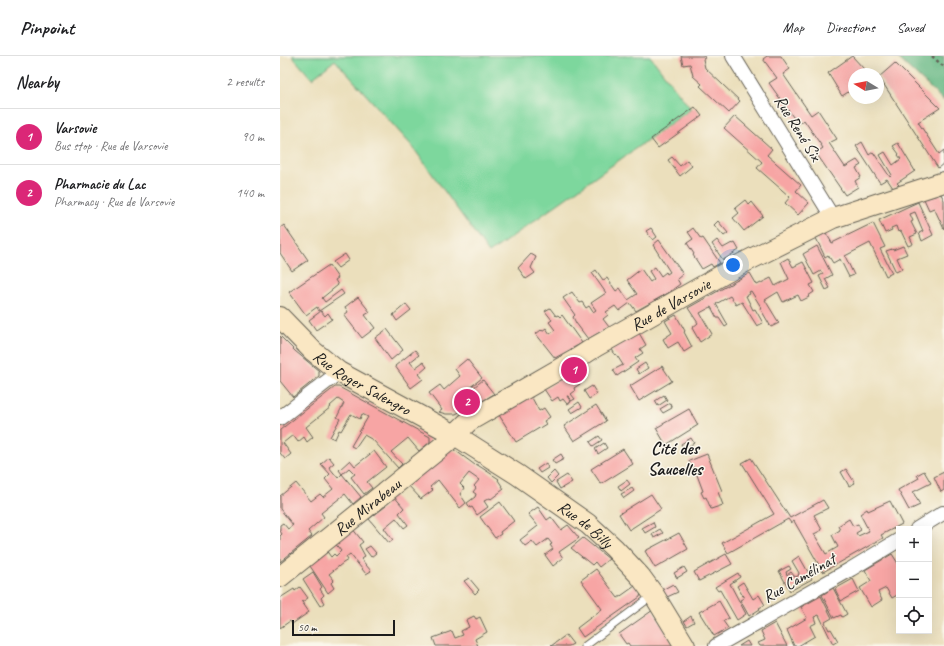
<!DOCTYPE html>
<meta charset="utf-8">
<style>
:root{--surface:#fff;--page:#f2f2f2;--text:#202124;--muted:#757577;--line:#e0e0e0;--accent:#db2777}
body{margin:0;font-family:Caveat,sans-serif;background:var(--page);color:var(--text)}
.controls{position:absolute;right:12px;bottom:12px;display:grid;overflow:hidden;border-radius:0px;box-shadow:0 4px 16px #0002}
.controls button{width:36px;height:36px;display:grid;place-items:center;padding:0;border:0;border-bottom:1px solid var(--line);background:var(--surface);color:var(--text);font:20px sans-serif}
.compass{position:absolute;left:568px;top:12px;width:36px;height:36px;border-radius:50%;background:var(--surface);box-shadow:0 4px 16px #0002;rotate:280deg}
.scale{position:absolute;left:12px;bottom:10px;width:103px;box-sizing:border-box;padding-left:4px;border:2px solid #1c1c1c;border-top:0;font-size:11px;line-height:14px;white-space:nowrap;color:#1c1c1c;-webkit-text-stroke:3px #fbf7ec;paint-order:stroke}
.you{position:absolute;left:453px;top:209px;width:14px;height:14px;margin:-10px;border:3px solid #fff;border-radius:50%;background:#1a73e8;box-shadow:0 0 0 6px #1a73e833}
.badge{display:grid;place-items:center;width:26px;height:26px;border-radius:50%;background:var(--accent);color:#fff;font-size:13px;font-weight:700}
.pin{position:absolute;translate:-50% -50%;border:2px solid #fff;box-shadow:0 1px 4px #0006}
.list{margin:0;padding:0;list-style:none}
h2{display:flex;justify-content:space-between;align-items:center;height:52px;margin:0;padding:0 16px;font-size:17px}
h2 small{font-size:13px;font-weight:400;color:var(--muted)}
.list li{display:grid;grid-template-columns:26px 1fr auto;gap:12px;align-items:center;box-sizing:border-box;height:56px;padding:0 16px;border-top:1px solid var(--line)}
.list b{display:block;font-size:15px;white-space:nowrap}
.list p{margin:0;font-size:13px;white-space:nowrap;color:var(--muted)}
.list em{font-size:13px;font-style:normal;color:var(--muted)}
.icon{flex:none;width:22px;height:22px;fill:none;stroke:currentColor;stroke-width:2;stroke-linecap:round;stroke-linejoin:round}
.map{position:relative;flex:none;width:664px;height:590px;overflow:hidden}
header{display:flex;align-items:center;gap:24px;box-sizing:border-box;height:56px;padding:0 20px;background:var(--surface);border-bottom:1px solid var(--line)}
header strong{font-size:19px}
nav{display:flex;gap:22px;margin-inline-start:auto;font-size:14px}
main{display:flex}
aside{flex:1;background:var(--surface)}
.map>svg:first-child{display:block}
.green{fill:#7dd79d;stroke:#4c7a5c}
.forest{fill:#66b884;stroke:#416a50}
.building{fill:#f7a5a4}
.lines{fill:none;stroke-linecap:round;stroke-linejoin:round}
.lane-casing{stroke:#646054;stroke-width:9}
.street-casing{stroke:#646054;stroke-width:16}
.secondary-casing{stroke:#646054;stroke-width:22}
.path{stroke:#646054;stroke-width:2.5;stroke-dasharray:3 3;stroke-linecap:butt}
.lane{stroke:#fff;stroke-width:7}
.street{stroke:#fff;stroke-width:14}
.secondary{stroke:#fae7c3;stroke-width:20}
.labels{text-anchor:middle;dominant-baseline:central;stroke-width:3;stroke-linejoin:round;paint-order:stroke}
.street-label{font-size:17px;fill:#1c1c1c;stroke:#fbf7ec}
.neighbourhood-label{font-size:18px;font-weight:bold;fill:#1c1c1c;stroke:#fbf7ec}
</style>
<header>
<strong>Pinpoint</strong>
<nav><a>Map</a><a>Directions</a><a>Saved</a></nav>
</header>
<main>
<aside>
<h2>Nearby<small>2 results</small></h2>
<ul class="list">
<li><span class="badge">1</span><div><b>Varsovie</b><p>Bus stop · Rue de Varsovie</p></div><em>90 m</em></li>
<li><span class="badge">2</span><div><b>Pharmacie du Lac</b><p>Pharmacy · Rue de Varsovie</p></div><em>140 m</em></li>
</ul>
</aside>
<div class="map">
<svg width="664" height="590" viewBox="0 0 664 590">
<rect width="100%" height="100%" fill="#fbf7ec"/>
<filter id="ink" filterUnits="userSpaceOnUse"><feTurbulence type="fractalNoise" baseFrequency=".025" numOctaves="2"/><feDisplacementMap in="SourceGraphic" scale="8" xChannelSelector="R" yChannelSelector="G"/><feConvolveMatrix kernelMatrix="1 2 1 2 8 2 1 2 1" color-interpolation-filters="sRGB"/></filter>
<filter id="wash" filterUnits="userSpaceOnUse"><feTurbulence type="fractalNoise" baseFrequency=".012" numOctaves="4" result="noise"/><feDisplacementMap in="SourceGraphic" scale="16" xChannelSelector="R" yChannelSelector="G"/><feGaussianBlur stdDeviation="0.9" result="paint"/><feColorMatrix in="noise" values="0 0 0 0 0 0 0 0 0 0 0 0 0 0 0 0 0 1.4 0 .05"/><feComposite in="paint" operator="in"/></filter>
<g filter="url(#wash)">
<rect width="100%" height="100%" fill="#ebdfbc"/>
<polygon class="green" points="12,0 370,0 411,53 209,197 132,90 55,4 32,23"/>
<polygon class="forest" points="616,0 664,0 664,45"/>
<g id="blocks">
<g class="building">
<polygon points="401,0 424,0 425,2 423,3 425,12 460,45 449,57 420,30 422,28 413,20 410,8 403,9"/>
<polygon points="487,0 501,0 510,13 503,18 531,59 538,54 557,83 549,87 565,111 577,104 581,109 576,112 581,121 575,125 578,131 565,139 536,97 543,92 524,64 518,68 489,27 497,22 483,3"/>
<polygon points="572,0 584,13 578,18 574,18 574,21 569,25 573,33 562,40 548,17"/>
<polygon points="615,7 660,52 638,66 659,98 664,94 664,107 658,112 599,21"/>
<polygon points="415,51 422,60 378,92 371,83"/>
<polygon points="455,60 492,93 487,99 521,129 516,135 529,147 518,159 505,147 510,141 477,112 482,106 444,72"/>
<polygon points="582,86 589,99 593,96 610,121 612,119 600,99 605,96 613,109 621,103 618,99 619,98 613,90 618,87 635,115 617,127 619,129 613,132 607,123 600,127 576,90"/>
<polygon points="392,101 400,110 407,104 412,110 400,120 388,104"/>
<polygon points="661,138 664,144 664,173 654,152 649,154 644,143"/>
<polygon points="465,144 469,149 472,146 483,160 464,175 453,162 459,157 455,152"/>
<polygon points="638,146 653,179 642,185 639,177 643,175 635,156 630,158 633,165 631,166 637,178 630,181 633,188 628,190 621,175 618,176 616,170 611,172 612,174 605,177 599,164"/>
<polygon points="438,165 448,177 444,180 434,169"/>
<polygon points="593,167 605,191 600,193 612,217 606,220 590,187 565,200 574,219 569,221 560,203 553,207 548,199 545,201 536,182 546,177 552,187"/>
<polygon points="4,169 28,204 12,215 0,197 0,172"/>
<polygon points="371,172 377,181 373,184 366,175"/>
<polygon points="413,172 421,183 423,182 440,207 433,211 431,208 422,213 413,199 414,198 407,187 413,183 408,176"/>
<polygon points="379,184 403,218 397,223 400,228 388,237 356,255 350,247 339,255 335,250 326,256 328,259 323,263 329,271 308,283 296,267 293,261 295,259 283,242 292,236 300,247 302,246 306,252 309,250 313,256 316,254 311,247 326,237 312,217 316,214 323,224 327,222 336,235 340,232 348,244 357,238 347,224 361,213 370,226 374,223 369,215 375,211 381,220 386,216 387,218 390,216 373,189"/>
<polygon points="437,184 443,192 452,187 453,188 455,187 459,194 443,204 432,188"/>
<polygon points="537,190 552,219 545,223 550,232 546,234 539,220 543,218 541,215 534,219 523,198"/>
<polygon points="623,190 627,198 617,202 622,213 616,216 606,195 612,193 613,194"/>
<polygon points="65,198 69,204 58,212 53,206"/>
<polygon points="251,198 256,201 251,212 255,217 246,223 238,212"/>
<polygon points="508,202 513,211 523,206 534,227 530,229 534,236 528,240 529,241 521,245 518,239 503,246 498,236 485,244 499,267 491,271 480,252 481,251 471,235 469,236 470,238 466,240 473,254 475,253 483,267 477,270 462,246 456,249 450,240 436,248 448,269 445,271 439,262 437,262 431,251 420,257 432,278 420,286 412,272 418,267 408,252 470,217 477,229 491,222 495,230 509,223 501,206"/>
<polygon points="49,209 58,222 55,224 58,229 42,242 45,246 61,234 64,238 39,255 37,251 26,259 9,236"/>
<polygon points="78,241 90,256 85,259 95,272 82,282 64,259 68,256 65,251"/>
<polygon points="126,248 131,254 117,265 113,259"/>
<polygon points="270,252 276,260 278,259 280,261 282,259 302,287 275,302 256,278 261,274 262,275 266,272 270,278 275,274 269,266 272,264 265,255"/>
<polygon points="41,255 45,260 48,257 52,263 36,274 29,264"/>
<polygon points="396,259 405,275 404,276 412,291 404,296 398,286 388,292 383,283 392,277 385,265"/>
<polygon points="107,273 123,294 111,304 95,282"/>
<polygon points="359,277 366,289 360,293 363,297 355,302 358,306 337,320 333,314 343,309 336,298 335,299 332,293"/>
<polygon points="0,280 15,295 39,315 39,320 13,341 0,325"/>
<polygon points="135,294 139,299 130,306 135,312 143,306 147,311 139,318 143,323 131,332 115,310"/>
<polygon points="187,303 202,322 184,336 185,338 203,324 214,338 194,350 192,348 176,358 166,358 159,356 162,354 149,337 160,329 164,334 180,320 175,313"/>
<polygon points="365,307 368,312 359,318 356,313"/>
<polygon points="382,310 392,325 359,345 350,330"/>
<polygon points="292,316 300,328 294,332 295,335 291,338 295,343 291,345 288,340 287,340 291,346 287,348 283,343 280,345 278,341 272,345 264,333"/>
<polygon points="312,330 317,338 309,343 304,335"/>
<polygon points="55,331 59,331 150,381 150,386 139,395 128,382 111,396 122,408 118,412 93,384 84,379 75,392 71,390 88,361 82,358 80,363 71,358 61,375 59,374 55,383 50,381 60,363 57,361 64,347 58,343 50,350 51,351 26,371 33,381 27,386 24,381 18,386 13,379 3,387 11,398 5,403 0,397 0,374"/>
<polygon points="384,339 387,344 378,350 375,345"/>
<polygon points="251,340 259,355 264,352 270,361 264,365 266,368 236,386 219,359"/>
<polygon points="299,346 302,351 292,357 289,353"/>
<polygon points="390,347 392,352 383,357 380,353"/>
<polygon points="316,349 326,365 294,385 284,370"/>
<polygon points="409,353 418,369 386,389 376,372"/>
<polygon points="319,380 322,384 313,390 310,386"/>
<polygon points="411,382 414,387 404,393 401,388"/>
<polygon points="324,387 327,392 318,398 315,393"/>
<polygon points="343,393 353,408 321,428 311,413"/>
<polygon points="170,394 176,395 195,409 196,408 219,423 218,424 224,433 211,443 210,442 204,445 208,451 197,459 192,451 190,452 187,447 195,441 196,438 193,436 196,432 194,430 199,424 189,417 180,428 184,432 180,438 186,447 180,452 158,424 150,431 153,434 141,443 127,428"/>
<polygon points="94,395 106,411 87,426 92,432 84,438 71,421 75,418 69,412 62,418 59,414 70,404 75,410"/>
<polygon points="281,398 284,403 275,408 272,404"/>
<polygon points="427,398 442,435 438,436 443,449 431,453 426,441 424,442 421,436 423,435 414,411 412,412 409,405"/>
<polygon points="49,401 54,407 49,411 58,422 62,418 81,441 73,448 65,438 41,457 44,461 28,475 32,480 0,506 0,480 2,478 0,475 0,469 3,467 8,473 13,469 0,453 0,440 16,427 31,445 40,438 43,441 53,433 45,423 50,418 41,408"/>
<polygon points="471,402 510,462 543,444 548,452 534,459 542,474 534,478 546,498 558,491 552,479 560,474 558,470 569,463 573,470 578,468 581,474 576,477 578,480 589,475 580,458 587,453 588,455 610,445 622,468 601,479 603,482 543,516 514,465 511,467 508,463 448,497 442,487 494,458 462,407"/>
<polygon points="266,407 268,412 260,417 257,413"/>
<polygon points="566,413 575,427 569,430 561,416"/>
<polygon points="274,415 278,420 271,427 267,422"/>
<polygon points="644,415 651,427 633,436 640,449 629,454 618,434 639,422 637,419"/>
<polygon points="664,416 664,434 661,436 654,421"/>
<polygon points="287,419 292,426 280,433 276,426"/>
<polygon points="347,424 350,428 341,435 338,430"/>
<polygon points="352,432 354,435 344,442 341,438"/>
<polygon points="371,438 381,453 349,474 339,458"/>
<polygon points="113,439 124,452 119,457 128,469 124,472 116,462 104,472 113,484 109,487 89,463 106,450 103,447"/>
<polygon points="220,446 234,465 220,476 221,478 215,482 200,461"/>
<polygon points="258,451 267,464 271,461 281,474 288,469 299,482 279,496 283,502 273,510 265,499 273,493 270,489 272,488 268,483 257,491 252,485 245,490 240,484 258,470 248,458"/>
<polygon points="373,466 375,471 365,477 362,472"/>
<polygon points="72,472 83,486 79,489 85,500 81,503 91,515 86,518 70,498 66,501 68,504 63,507 49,518 54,524 51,527 54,532 48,537 28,507 45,493 51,501 54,498 56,500 61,495 54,486"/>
<polygon points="380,473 383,477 374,482 372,478"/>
<polygon points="399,477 408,493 375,512 365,495"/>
<polygon points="303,482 329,503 319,511 315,506 312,509 291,492"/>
<polygon points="90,490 96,497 91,501 85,493"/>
<polygon points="446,498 452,508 419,525 414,516"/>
<polygon points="612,498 619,509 619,514 617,515 619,518 619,532 618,533 619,538 612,542 606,532 598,536 602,544 591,551 580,532 591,525 585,514"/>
<polygon points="519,500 532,523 510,535 499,515 509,510 511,513 506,516 507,519 511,516 515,521 518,520 519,517 512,505"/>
<polygon points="404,511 407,516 397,522 394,517"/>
<polygon points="316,513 338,542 355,530 361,537 360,541 303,581 297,572 322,553 301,524"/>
<polygon points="33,516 42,531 40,533 44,539 41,542 44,547 40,550 23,523"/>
<polygon points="458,517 460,521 450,528 466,558 457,564 440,534 438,535 435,531"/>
<polygon points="189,522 199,534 195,538 184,525"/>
<polygon points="573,523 579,535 561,545 555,533"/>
<polygon points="463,526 473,543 479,539 485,549 479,552 480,553 469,560 460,544 464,542 457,530"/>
<polygon points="393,528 398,536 387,541 382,534"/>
<polygon points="20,531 28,542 22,546 29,556 12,568 10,565 0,572 0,542 14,533 15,535"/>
<polygon points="553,532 567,558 562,561 561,559 554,562 542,539"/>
<polygon points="541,540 552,562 545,566 549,574 551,573 558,585 553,588 539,559 534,561 536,567 530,570 535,580 518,590 514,590 507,574 527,562 521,551"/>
<polygon points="439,545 449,562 443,565 448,572 434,580 419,556"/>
<polygon points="373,554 394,590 350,590 348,587 346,588 339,578"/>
<polygon points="194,560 196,563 200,561 207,576 195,583 198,590 156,590 153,582 172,575 175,582 183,579 181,575 189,571 186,564"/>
<polygon points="411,560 414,566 407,570 404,565"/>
<polygon points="495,567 507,590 480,590 478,587 485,584 481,575"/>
<polygon points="286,579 293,588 289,590 271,590"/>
<polygon points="467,585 470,590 459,590"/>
</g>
</g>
</g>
<g filter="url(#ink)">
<use href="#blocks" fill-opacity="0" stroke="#646054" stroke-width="1"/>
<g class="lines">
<g class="lane-casing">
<polyline id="lane" points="305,590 372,540"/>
</g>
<g class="street-casing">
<g id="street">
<polyline points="453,0 553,162"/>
<polyline points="0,362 59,316"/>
<polyline points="637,473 663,457"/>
<polyline points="436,590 571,513 619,484"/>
</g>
</g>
<g class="secondary-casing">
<g id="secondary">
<path id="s1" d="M0,261L33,295L59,316L175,379L197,393L238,419L308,468L334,492L360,520L374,539L405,590"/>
<path id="s2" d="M0,521L165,388L189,365L295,304L315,291L463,207L553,162L664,126"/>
</g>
</g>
<polyline class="path" points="652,0 664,11"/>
<use href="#lane" class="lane"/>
<use href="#street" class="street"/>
<use href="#secondary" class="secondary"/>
</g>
</g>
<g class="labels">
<g class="street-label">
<text transform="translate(518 72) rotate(58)">Rue René Six</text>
<text stroke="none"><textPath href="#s2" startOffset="478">Rue de Varsovie</textPath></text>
<text stroke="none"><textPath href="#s1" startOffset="106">Rue Roger Salengro</textPath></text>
<text stroke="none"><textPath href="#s2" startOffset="112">Rue Mirabeau</textPath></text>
<text stroke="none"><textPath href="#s1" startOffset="371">Rue de Billy</textPath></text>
<text transform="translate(519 522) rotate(-30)">Rue Camélinat</text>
</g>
<g class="neighbourhood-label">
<text x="395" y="392">Cité des<tspan x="395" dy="21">Saucelles</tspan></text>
</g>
</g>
</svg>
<div class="controls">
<button>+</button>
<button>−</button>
<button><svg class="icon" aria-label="locate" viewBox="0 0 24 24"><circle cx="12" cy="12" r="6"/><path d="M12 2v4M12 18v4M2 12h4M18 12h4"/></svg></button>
</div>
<svg class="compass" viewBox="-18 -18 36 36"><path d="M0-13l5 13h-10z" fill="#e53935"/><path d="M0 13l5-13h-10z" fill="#757577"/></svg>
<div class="scale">50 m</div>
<div class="you"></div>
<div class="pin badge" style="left:294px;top:314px">1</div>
<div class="pin badge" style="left:187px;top:346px">2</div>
</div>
</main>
